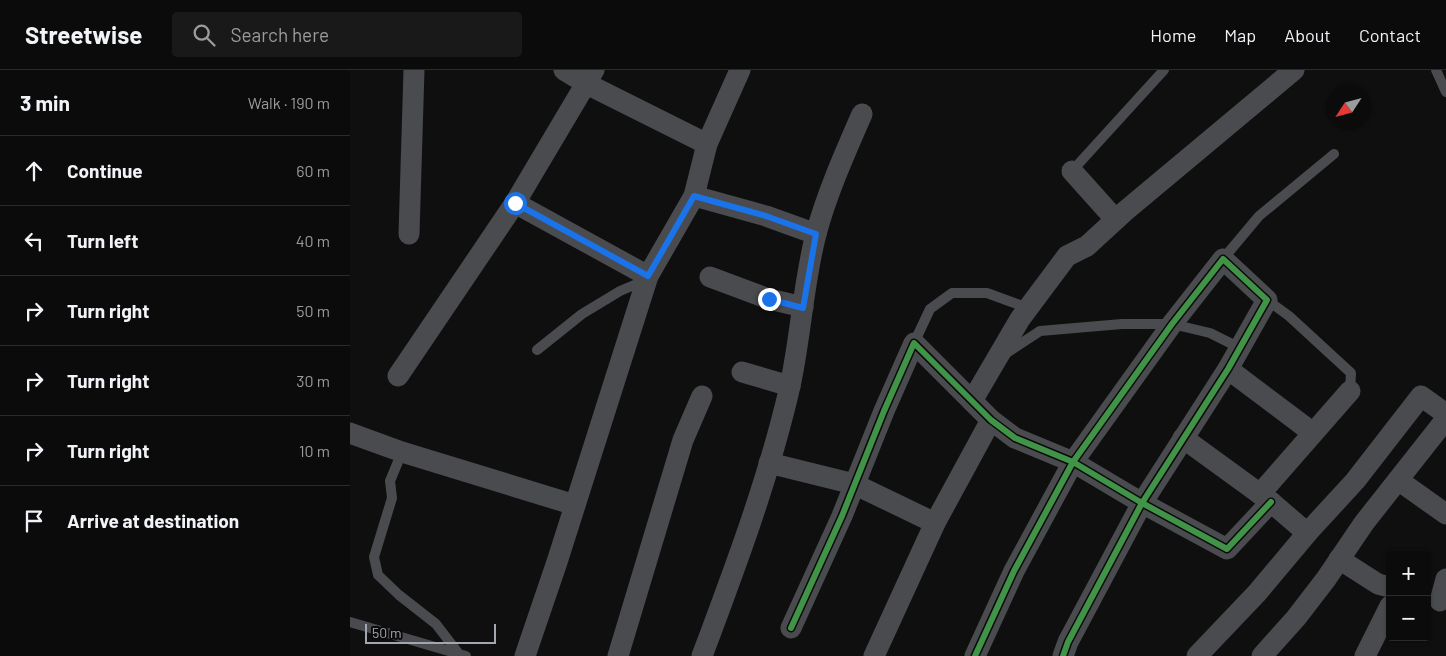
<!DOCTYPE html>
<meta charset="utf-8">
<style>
:root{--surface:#0b0b0c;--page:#19191a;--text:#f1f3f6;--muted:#9a9b9d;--line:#2b2b2d}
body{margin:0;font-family:Barlow,sans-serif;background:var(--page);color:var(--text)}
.controls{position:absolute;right:15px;bottom:15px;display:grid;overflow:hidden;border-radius:5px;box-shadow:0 1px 4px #0004}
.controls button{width:45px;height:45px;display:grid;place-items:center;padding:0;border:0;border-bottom:1px solid var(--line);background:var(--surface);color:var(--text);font:25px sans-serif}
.compass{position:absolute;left:976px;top:15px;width:45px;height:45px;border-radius:50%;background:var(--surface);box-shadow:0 1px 4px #0004;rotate:234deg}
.scale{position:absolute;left:15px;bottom:12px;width:131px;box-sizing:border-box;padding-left:5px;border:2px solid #a1a6b0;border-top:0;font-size:14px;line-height:18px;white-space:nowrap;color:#a1a6b0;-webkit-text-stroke:4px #0a0a0b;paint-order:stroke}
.stop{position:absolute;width:15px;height:15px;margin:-11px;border:4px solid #1a73e8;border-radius:50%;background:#fff}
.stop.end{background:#1a73e8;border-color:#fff;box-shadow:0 1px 5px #0008}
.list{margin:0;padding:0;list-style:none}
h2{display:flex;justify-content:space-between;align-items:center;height:65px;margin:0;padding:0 20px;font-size:21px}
h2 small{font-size:16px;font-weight:400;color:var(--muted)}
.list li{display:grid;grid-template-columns:32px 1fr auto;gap:15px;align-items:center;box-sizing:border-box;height:70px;padding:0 20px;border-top:1px solid var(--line)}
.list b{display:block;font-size:19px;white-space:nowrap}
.list em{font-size:16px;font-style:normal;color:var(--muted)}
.icon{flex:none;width:28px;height:28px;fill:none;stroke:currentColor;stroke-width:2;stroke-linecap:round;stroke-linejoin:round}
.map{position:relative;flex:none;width:1096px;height:586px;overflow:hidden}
header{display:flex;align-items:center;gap:30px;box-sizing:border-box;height:70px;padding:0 25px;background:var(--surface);border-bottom:1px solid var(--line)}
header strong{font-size:24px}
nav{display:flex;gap:28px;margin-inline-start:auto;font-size:18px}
.search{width:350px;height:45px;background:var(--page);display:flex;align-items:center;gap:12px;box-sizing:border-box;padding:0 18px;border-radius:5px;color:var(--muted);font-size:19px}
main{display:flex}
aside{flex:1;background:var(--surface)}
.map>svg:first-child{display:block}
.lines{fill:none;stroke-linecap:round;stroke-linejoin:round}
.service{stroke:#4a4b4e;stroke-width:10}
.minor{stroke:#4a4b4e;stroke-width:21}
.cycleway-casing{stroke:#0a0a0b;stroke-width:9}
.cycleway{stroke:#419447;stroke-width:6}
.route{stroke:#1a73e8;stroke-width:6}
</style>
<header>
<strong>Streetwise</strong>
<div class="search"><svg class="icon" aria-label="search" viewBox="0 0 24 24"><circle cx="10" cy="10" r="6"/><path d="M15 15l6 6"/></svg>Search here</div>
<nav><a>Home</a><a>Map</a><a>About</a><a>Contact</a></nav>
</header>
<main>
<aside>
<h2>3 min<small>Walk · 190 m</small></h2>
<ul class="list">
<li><svg class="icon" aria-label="ahead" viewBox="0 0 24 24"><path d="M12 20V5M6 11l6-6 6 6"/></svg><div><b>Continue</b></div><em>60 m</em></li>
<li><svg class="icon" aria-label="left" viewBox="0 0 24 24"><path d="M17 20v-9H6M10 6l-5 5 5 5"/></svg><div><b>Turn left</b></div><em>40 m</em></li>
<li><svg class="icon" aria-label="right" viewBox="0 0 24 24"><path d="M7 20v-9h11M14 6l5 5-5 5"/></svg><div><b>Turn right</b></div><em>50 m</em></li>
<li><svg class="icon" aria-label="right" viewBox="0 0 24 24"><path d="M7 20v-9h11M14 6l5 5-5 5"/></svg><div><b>Turn right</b></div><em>30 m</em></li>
<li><svg class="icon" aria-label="right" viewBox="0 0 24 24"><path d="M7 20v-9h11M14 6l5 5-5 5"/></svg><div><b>Turn right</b></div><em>10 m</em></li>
<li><svg class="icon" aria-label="arrive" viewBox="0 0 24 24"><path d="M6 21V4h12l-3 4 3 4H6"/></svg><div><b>Arrive at destination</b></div></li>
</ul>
</aside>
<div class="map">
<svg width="1096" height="586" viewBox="0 0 1096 586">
<rect width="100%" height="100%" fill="#0f0f10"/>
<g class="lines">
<g class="service">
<polyline points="1086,0 1096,22"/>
<polyline points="722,101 814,0"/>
<polyline points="873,189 909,146 984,84"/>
<polyline points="917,230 939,246 1001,303 1000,321"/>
<polyline points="564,273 580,239 602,223 637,223 678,238"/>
<polyline points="187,280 232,244 270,221 296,210"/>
<polyline points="655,284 690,261 772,254 822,254 860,263 890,278"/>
<polyline points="52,382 40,411 42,428 24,487 28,505 49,525 86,554 109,584 116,586"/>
<polyline points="0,552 109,584"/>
</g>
<g class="minor">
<polyline points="214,0 237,14 357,74"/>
<polyline points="722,101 765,149"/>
<polyline points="344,126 416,146 466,164"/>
<polyline points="165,133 298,206"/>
<polyline points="59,164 64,0"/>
<polyline points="360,207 419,229 453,237"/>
<polyline points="878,299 963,363"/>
<polyline points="392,302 440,316"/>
<polyline points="48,306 165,133 244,0"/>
<polyline points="622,331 670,249 717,186 737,176 774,142 944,0"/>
<polyline points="0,363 52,382 225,435"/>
<polyline points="833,368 921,432 957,463"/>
<polyline points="419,393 504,414 585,453"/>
<polyline points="1048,410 1096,444"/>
<polyline points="910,424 1000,321"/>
<polyline points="989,489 1028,514 1040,517"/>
<polyline points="1090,531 1096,509"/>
<polyline points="441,558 492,446 534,341 564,273 641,350 665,368 723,392 792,433 877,479 921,432"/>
<polyline points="175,586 207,492 298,206 344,126 357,74 390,0"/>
<polyline points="268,586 333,370 352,326"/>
<path d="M352,586C385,498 419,408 440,316C451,266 453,214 466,164C477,123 495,83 512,44"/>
<polyline points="524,586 585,453 641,350"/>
<polyline points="625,586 664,501 723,392 822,254 873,189 917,230 878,299 792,433 718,572 713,586"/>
<polyline points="847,586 907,523 959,461 1005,411 1071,326 1096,344"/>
<polyline points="912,586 946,548 976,509 1014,453 1096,349"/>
<polyline points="1015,586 1040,536"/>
</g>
<g class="cycleway-casing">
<g id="cycleway">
<polyline points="441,558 492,446 534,341 564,273 641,350 665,368 723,392 792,433 877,479 921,432"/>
<polyline points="625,586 664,501 723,392 822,254 873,189 917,230 878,299 792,433 718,572 713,586"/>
</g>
</g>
<use href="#cycleway" class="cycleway"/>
</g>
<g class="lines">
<polyline class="route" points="165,133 298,206 344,126 416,146 466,164 453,238 419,229"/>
</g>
</svg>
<div class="controls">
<button>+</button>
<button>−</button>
</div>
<svg class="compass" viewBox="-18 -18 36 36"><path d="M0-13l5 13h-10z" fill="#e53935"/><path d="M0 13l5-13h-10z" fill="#9a9b9d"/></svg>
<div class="scale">50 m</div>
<div class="stop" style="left:165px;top:133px"></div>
<div class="stop end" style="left:419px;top:229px"></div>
</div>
</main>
